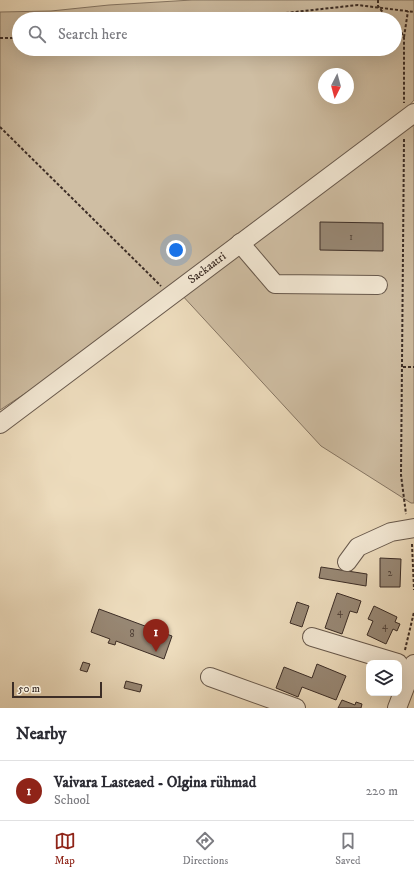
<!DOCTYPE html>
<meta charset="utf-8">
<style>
:root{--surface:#fff;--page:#f2f2f3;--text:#2b2b33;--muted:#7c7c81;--line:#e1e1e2;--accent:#8f2418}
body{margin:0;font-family:"IM FELL DW Pica",serif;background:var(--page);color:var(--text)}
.controls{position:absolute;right:12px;bottom:12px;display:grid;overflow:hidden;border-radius:8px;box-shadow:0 4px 16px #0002}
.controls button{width:36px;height:36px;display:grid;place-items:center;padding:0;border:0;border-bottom:1px solid var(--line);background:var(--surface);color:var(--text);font:20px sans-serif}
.compass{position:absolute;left:318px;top:68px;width:36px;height:36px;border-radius:50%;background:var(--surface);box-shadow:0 4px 16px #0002;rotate:186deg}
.scale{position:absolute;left:12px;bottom:10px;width:90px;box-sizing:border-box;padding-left:4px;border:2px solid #3c2d26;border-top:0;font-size:11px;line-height:14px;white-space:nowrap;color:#3c2d26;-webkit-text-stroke:3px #f3e8d4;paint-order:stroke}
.you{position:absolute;left:176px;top:250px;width:14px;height:14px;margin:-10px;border:3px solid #fff;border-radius:50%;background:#1a73e8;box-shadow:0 0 0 6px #1a73e833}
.badge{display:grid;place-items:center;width:26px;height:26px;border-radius:50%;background:var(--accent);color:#fff;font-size:13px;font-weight:700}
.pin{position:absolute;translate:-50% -33px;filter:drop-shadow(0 1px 2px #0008)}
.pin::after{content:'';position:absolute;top:21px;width:14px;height:12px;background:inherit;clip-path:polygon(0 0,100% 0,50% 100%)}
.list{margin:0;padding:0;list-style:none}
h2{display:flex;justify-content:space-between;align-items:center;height:52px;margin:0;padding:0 16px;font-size:17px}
h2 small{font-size:13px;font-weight:400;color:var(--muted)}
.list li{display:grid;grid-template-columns:26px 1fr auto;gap:12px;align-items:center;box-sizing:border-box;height:60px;padding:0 16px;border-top:1px solid var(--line)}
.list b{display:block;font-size:15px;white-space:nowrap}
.list p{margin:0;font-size:13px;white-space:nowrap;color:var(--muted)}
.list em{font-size:13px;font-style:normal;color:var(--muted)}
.icon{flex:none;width:22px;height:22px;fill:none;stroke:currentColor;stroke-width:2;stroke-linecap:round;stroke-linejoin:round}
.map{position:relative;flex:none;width:414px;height:708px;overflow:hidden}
.search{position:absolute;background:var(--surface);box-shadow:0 4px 16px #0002;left:12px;right:12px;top:12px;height:44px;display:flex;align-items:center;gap:10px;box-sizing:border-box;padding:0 14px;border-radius:22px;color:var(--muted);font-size:15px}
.sheet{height:112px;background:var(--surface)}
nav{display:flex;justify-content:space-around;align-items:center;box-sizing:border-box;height:56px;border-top:1px solid var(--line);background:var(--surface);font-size:11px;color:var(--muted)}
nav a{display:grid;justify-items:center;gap:2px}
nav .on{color:var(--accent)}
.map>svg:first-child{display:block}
.green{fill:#cfbea3;stroke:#867664;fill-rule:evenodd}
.building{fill:#988875;stroke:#3c2d26}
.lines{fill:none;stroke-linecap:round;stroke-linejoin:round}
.minor-casing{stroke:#68594c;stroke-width:20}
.path{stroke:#3c2d26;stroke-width:2;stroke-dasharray:3 2;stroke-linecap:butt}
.minor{stroke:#f3e8d4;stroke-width:18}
.labels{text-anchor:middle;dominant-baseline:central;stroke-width:3;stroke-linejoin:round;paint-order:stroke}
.number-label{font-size:10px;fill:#53443a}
.street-label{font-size:12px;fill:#3c2d26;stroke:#f3e8d4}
</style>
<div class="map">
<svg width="414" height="708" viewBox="0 0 414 708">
<rect width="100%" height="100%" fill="#eddcbd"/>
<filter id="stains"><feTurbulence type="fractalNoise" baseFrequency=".005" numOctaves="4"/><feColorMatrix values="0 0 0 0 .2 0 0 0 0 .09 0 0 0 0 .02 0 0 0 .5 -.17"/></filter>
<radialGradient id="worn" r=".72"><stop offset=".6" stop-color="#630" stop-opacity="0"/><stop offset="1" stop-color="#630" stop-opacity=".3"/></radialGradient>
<g class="green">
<path d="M192,0H414V100L409,106L50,377L0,410V12L51,11L109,5ZM19,19H395V49H19ZM324,74H348V98H324Z"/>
<polygon points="414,125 414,503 411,503 321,446 180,293 388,138"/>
</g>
<g class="building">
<polygon points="320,222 383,223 383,251 320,250"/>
<polygon points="380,558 401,559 400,587 380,587"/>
<polygon points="321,567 367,574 366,586 319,578"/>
<polygon points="337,593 361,601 357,613 350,611 342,634 325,628"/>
<polygon points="297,602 309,606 302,627 290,623"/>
<polygon points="374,606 397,617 395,622 400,624 397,631 393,629 386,644 367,635 373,621 368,619"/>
<polygon points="99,609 172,636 164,659 116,641 115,645 108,643 110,639 91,632"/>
<polygon points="83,662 90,664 87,672 80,670"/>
<polygon points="317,664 346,676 336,700 302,687 298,697 276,688 284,667 312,678"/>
<polygon points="126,681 142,685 140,692 124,688"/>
<polygon points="342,700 355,705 356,702 362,704 361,708 338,708"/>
</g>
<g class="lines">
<g class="minor-casing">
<g id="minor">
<polyline points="240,243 275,284 378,285"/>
<polyline points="0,424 414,113"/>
<polyline points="347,562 358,547 391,532 414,528"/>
<polyline points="312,637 398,663"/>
<polyline points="210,677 296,708"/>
<polyline points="397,708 414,664"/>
</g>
</g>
<g class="path">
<polyline points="378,0 378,6 388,19"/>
<polyline points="231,19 358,5 414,12"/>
<polyline points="395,25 400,29 404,38 404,103"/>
<polyline points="404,37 408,11"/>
<polyline points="0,38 19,38"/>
<polyline points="0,127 161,286"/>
<polyline points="404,139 401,475 406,514"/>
<polyline points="403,367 414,367"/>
<polyline points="412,544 414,590"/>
<polyline points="405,650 414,612"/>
</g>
<use href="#minor" class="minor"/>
</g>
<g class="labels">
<g class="number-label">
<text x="351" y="237">1</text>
<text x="390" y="573">2</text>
<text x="340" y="612">4</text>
<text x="385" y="626">4</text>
<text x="132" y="634">8</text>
</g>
<g class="street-label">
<text transform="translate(207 268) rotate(-37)">Saekaatri</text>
</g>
</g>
<rect width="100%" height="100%" filter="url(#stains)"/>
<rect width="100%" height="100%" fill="url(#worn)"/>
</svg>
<div class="controls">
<button><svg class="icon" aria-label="layers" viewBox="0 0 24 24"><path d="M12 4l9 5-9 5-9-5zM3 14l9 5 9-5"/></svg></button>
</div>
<svg class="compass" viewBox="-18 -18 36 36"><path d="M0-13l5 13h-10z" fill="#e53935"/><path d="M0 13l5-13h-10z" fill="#7c7c81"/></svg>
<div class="scale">50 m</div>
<div class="you"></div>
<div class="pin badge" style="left:156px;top:652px">1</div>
<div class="search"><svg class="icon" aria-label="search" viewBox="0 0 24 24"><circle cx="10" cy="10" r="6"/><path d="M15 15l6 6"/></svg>Search here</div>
</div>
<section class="sheet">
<h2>Nearby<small></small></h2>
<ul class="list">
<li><span class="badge">1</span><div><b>Vaivara Lasteaed - Olgina rühmad</b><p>School</p></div><em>220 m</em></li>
</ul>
</section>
<nav>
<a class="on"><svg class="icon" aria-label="map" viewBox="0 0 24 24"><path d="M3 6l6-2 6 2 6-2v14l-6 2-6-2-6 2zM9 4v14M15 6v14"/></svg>Map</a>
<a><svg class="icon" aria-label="directions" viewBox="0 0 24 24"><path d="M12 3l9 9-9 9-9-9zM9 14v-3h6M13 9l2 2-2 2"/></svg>Directions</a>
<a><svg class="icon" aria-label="saved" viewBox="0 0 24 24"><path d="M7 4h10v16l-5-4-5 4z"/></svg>Saved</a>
</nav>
